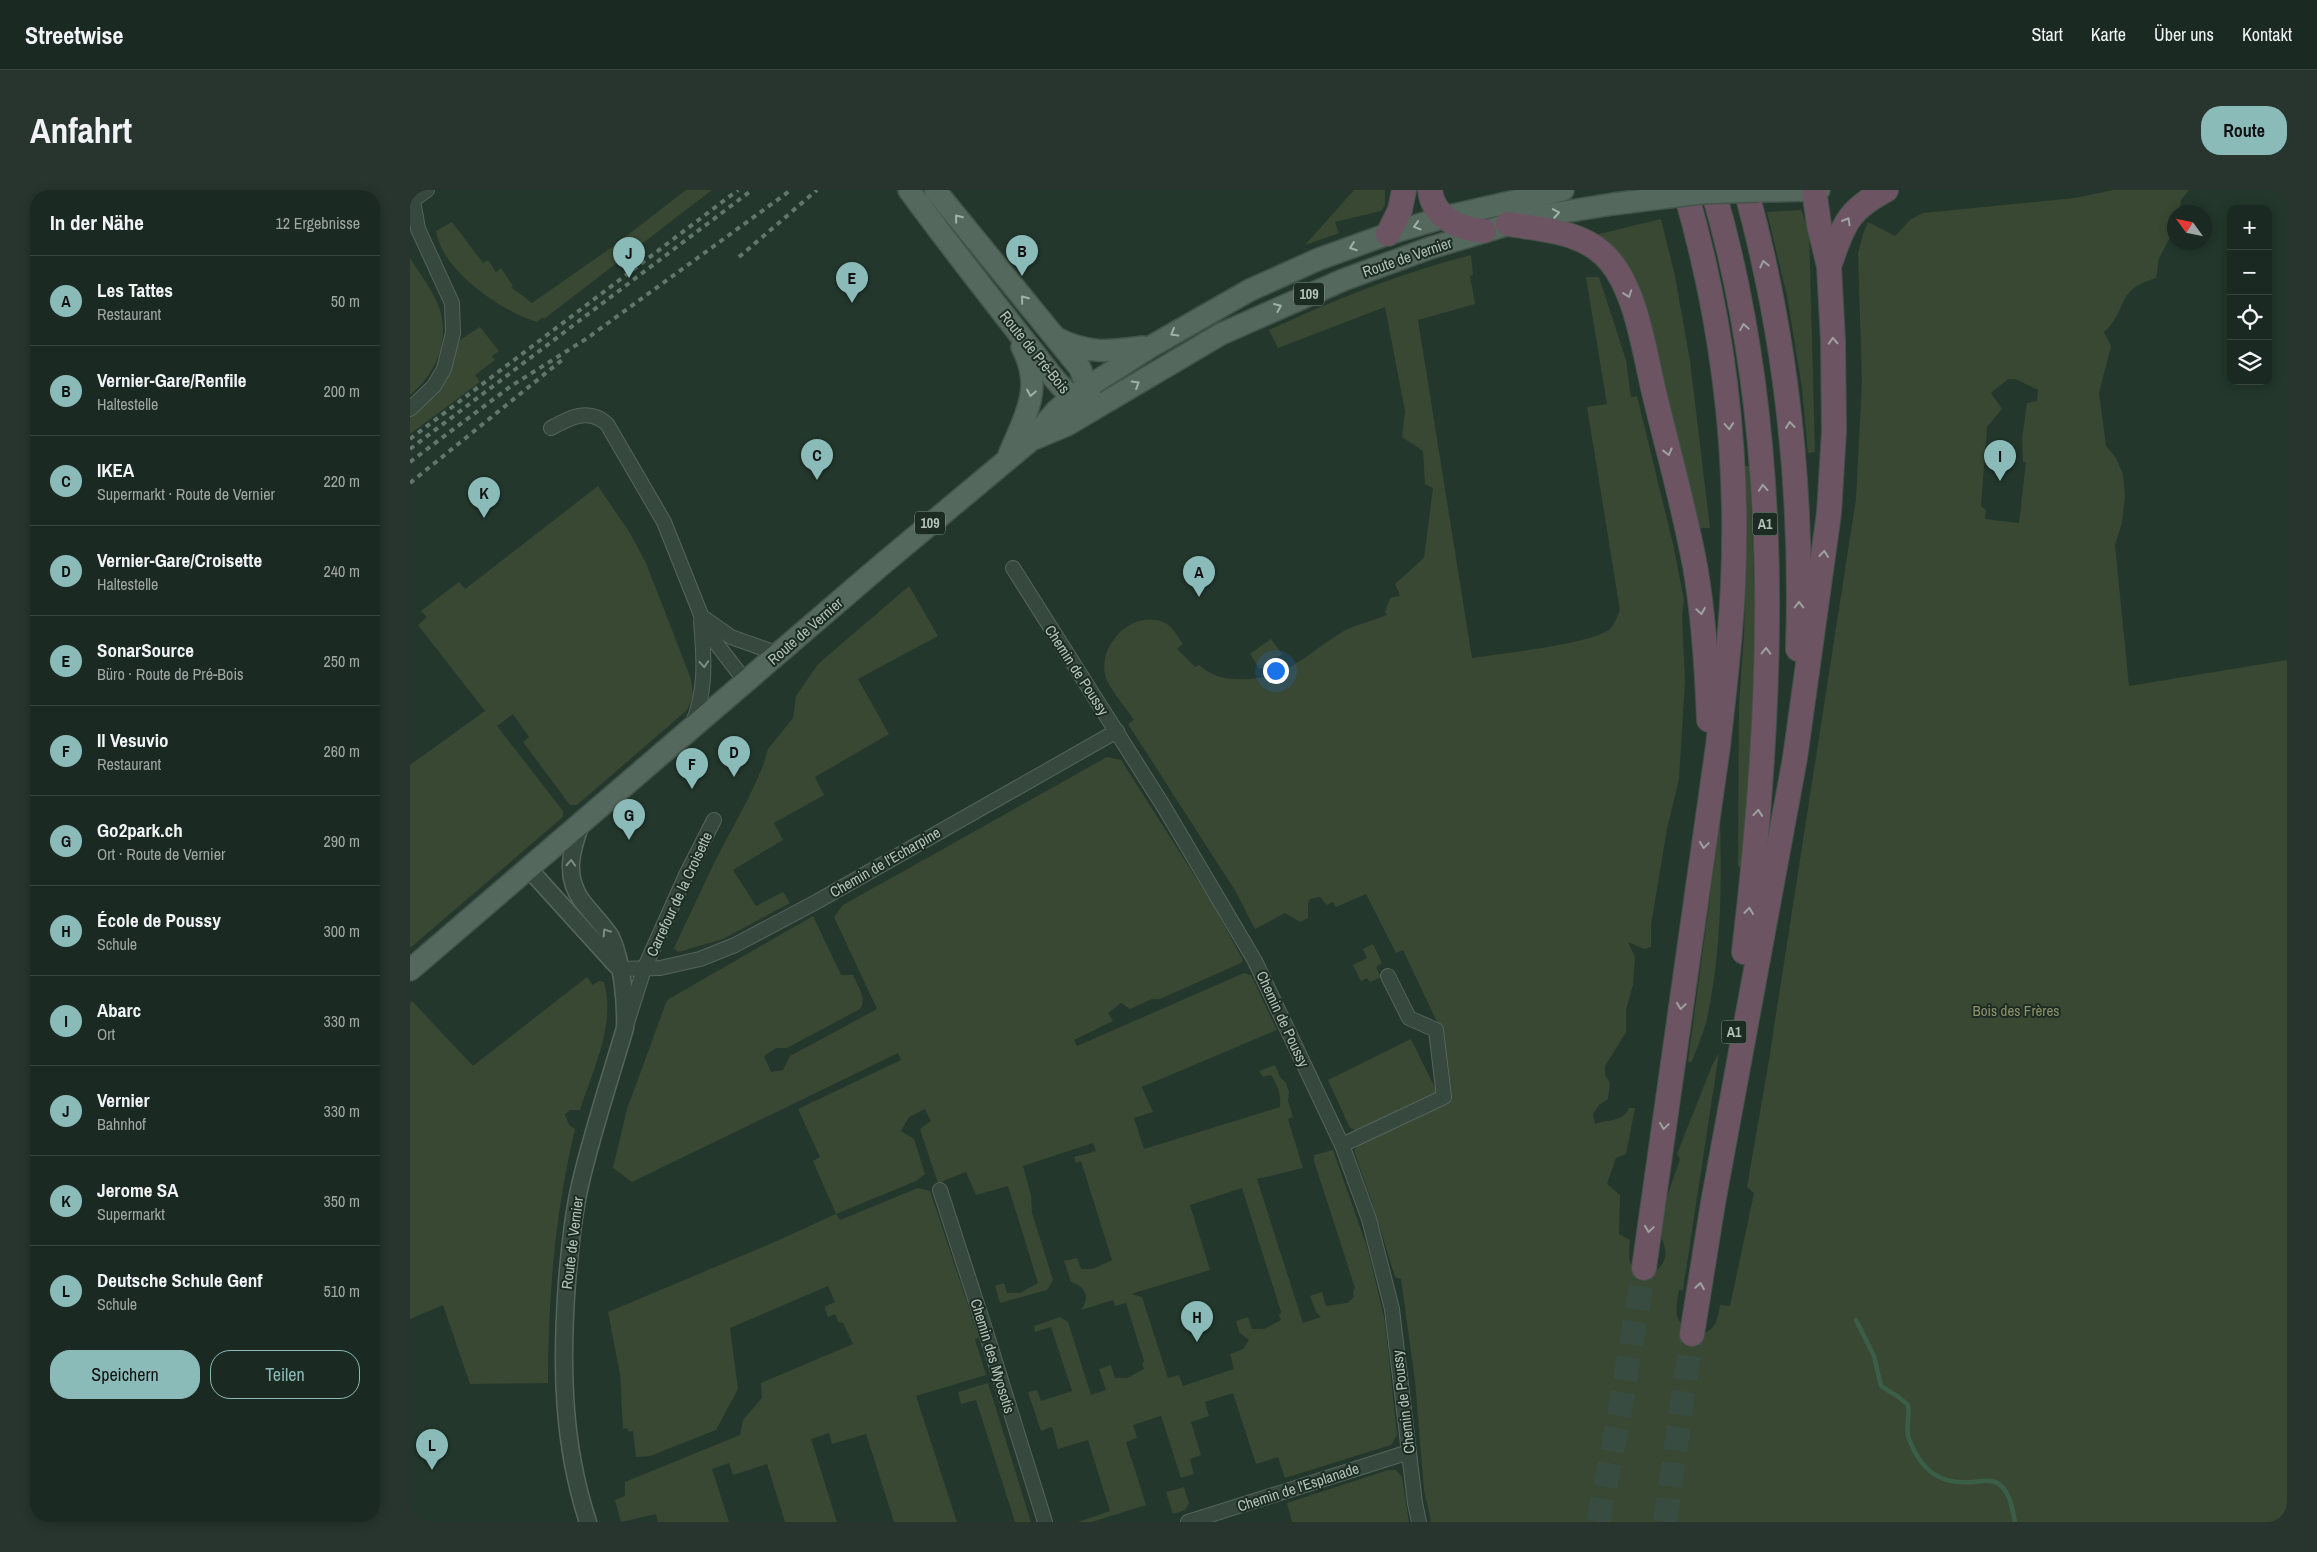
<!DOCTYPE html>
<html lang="de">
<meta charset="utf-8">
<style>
:root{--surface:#1a2921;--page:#27352e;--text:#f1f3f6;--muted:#9fa6a5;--line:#38453f;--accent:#8bbbb9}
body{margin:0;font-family:"Archivo Narrow",sans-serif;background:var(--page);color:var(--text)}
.controls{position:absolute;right:15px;top:15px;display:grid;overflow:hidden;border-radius:10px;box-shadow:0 2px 12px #0003}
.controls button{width:45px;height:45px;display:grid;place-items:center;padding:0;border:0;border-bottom:1px solid var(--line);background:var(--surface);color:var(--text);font:25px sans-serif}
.compass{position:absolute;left:1757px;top:15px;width:45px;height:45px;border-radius:50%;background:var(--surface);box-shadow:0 2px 12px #0003;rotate:303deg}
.you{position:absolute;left:865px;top:480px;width:18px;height:18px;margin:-12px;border:4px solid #fff;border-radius:50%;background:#1a73e8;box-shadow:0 0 0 8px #1a73e833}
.badge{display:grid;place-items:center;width:32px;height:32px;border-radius:50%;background:var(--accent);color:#111;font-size:16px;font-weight:700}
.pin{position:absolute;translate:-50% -41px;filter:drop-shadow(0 1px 2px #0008)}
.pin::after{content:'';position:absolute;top:26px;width:18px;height:15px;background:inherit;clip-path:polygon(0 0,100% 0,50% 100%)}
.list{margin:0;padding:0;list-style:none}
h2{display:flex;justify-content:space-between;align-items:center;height:65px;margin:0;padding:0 20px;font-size:21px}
h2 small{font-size:16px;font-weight:400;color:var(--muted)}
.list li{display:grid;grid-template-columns:32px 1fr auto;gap:15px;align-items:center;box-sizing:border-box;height:90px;padding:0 20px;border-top:1px solid var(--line)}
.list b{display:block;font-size:19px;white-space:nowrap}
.list p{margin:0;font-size:16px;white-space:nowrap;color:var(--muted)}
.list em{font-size:16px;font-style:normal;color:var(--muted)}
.actions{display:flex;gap:10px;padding:15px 20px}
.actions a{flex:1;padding:11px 0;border:1px solid var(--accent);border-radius:20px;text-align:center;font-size:18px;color:var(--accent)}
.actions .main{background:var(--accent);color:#111}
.icon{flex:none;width:28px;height:28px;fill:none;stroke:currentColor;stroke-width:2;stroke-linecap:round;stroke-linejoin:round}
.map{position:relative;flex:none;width:1877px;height:1332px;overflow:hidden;border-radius:20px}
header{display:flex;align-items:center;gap:30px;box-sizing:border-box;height:70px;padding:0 25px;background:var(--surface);border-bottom:1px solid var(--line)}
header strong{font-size:24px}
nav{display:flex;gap:28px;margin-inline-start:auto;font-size:18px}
.intro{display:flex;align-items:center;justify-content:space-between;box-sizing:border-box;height:120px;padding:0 30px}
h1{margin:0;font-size:35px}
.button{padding:12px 22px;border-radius:20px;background:var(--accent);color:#111;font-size:18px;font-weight:700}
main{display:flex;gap:30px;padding:0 30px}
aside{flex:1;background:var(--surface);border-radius:20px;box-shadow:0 2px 12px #0003}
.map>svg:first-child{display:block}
.green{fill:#394832;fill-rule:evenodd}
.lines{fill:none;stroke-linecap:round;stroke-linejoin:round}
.stream{stroke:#3a5e48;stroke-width:4.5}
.motorway-tunnel{stroke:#384c41;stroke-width:24;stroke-dasharray:24 12;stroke-linecap:butt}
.minor-casing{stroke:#55655c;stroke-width:16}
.tertiary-casing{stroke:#55655c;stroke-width:19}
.primary-casing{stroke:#43544a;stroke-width:24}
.motorway-casing{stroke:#425249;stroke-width:26}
.minor{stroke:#37483e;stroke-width:14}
.tertiary{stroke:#37483e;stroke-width:16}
.primary{stroke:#55685d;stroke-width:21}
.motorway{stroke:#6d5462;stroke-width:24}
.rail{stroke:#62776b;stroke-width:4;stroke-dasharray:5 5;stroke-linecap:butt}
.primary-bridge-casing{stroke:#43544a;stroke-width:24;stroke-linecap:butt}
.primary-bridge{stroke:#55685d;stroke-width:21}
.oneway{stroke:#9fb2a7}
.oneway2{stroke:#9da2a0}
.oneway3{stroke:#7b8c82}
.labels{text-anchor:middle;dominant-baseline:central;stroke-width:4;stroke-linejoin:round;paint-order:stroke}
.shield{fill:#1c2c23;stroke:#85968d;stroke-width:1}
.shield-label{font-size:14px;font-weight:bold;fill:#b2c4ba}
.street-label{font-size:15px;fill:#b2c4ba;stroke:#1c2c23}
.park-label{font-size:15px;fill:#8f926b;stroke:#1c2c23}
</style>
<header>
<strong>Streetwise</strong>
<nav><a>Start</a><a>Karte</a><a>Über uns</a><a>Kontakt</a></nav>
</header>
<div class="intro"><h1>Anfahrt</h1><a class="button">Route</a></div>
<main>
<aside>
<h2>In der Nähe<small>12 Ergebnisse</small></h2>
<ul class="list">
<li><span class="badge">A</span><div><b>Les Tattes</b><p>Restaurant</p></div><em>50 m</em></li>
<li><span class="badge">B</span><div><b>Vernier-Gare/Renfile</b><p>Haltestelle</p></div><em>200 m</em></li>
<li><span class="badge">C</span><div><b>IKEA</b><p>Supermarkt · Route de Vernier</p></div><em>220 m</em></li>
<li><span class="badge">D</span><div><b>Vernier-Gare/Croisette</b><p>Haltestelle</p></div><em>240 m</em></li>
<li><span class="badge">E</span><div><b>SonarSource</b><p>Büro · Route de Pré-Bois</p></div><em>250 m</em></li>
<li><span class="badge">F</span><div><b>Il Vesuvio</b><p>Restaurant</p></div><em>260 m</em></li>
<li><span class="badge">G</span><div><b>Go2park.ch</b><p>Ort · Route de Vernier</p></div><em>290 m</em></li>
<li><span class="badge">H</span><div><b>École de Poussy</b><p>Schule</p></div><em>300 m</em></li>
<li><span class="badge">I</span><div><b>Abarc</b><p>Ort</p></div><em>330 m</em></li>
<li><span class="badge">J</span><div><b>Vernier</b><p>Bahnhof</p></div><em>330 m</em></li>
<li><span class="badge">K</span><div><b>Jerome SA</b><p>Supermarkt</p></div><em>350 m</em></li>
<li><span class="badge">L</span><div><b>Deutsche Schule Genf</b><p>Schule</p></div><em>510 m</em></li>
</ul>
<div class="actions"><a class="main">Speichern</a><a>Teilen</a></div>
</aside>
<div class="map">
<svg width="1877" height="1332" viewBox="0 0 1877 1332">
<rect width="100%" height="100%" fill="#23372c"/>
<g class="green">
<path d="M276,0H302L134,129L133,127L127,132C91,121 32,81 26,41L42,32L73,73L78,70L86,82L91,78L103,96L101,97L122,113L202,57Z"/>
<polygon points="944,0 975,0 975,15 971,21 925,32 929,43 895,55"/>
<path d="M1703,0H1779L1771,10L1769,22H1764V40L1749,68L1746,88C1703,101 1720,119 1694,142L1701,156L1689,203L1696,256L1706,268L1713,284L1715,306L1712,333L1705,355L1719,496L1877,470V1332H1021L1014,1300L1005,1191L991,1089L985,1087L962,1012L944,961L948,955L1037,912L1029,836L993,760L986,763L956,704L926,717L923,712L917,715L910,707L900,709L898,713V728L890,732L875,723L845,739L826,702L718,534L724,530C717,519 697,496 695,484C689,454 722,420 753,432C762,435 768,447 773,454L767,459L785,477L789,475C800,485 812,489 827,489C876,492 895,464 934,441C947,434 963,431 977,425L975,422L980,408L990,406L985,394L1014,368L1023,298L1015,294L1013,261L992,247L995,221L975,117L868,158L859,140C924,110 991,83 1061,65L1063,85L1060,86L1065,114L1008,130L1062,468C1094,463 1175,455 1199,440C1204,436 1207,426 1210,420L1177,217L1197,214L1176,87H1189L1216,170L1221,207L1227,206L1263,354L1274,410L1272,426L1275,491L1269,589L1257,639L1241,735V757L1234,759L1218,752L1225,767L1223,795L1216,820V842L1195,876V885L1200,893L1198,909L1189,915L1183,924L1185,934C1199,929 1213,932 1219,918H1225L1216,964L1206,968L1197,994L1210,1005L1209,1044L1220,1050C1218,1071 1217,1079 1240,1084C1247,1080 1253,1076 1255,1067C1257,1059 1252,1052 1251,1045C1249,1023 1263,991 1270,969L1267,964L1303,873L1309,863L1273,1100H1269C1264,1128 1264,1133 1291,1145C1306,1139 1308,1129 1310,1115L1320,1116L1344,1003L1337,997L1358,876L1446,309L1452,192L1448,63L1453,44L1458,32L1485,46L1500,30L1513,23L1665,8ZM1598,189H1605L1628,200L1627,211L1617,213L1612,248L1613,272H1616L1609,333L1575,329L1576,320L1571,316L1577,237L1592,219L1581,203Z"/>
<polygon points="1391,20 1399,40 1405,262 1398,263 1392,198 1377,106 1357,22"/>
<polygon points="1251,29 1265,86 1280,171 1300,338 1286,338 1231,110 1185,45"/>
<path d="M0,68C8,81 18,94 25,108C43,142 29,182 0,205Z"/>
<polygon points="70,137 89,161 82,166 85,170 65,185 70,192 0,244 0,225 28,204 38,185 50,150"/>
<path d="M1334,276H1339C1348,410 1345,545 1331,679L1328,676L1329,514L1334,444L1337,341Z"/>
<polygon points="188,296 220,343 236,373 281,489 283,506 277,520 167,615 160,615 113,552 119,547 103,524 87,536 153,621 153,627 0,758 0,575 75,521 8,435 17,427 11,421 49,392 55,399"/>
<polygon points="499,396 528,446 448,489 479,544 405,587 414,605 364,633 373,650 323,680 346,716 373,702 380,713 313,749 268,762 264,758 305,671 339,607 353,576 358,559 383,528 386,506 408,474"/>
<polygon points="861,449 872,464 850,479 840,464"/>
<path d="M697,567L711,570L802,713L833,770L831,773L750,809H742L720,819L711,813L698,823L703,831L664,850L667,856L834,783L841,785L867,840L732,897L743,922L724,928L734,959L870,917C871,904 868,896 861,885L853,887L849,881L865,875L870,887L876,893L879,902L878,911L883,927L878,929L893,978L847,989L893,1133L911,1127L906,1122L900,1106L912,1102L916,1116L937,1113L944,1107L943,1102L945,1098L904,971V965L923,960L958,1060L975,1131L987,1245L981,1255L875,1288L868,1267L846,1274L823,1203L795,1212L799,1226L781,1232L791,1265L780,1269L784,1284L771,1288L751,1226L723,1235L727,1248L716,1252L736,1315L682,1332H668L700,1321L678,1250L648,1259L642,1237L631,1241L618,1202L627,1200L631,1211L662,1201L641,1137L625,1142L624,1136L650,1127L658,1132L681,1205L696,1200L689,1179L701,1175L705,1188H717L734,1179L732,1174L734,1171L716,1113L705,1116L703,1110L671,1120C681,1107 675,1096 661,1092L654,1071L667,1068L671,1079H683L702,1070L671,971L666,973L664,967L686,961L683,953L613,976L621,1005L622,1023L643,1090L637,1100L590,1113L585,1096L594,1093L597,1103H610L628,1093L598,996L566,1005L556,982L528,993L510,939L521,931L515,919L499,927L491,941L504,949L515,984L506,991L426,1024L430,1030L508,998L520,1001L569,1148L565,1149L576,1185L506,1206L547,1332H484L456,1244L422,1254L419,1243L401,1249L427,1332H375L357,1274L323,1285L319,1273L302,1279L319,1332H248L246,1324L211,1332L205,1310L215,1306V1292L330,1245L333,1230L352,1208L351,1193L443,1154L433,1133L428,1132L425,1124L418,1127L415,1119L416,1116L425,1112L418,1096L320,1138L328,1199L306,1240L240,1266L226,1267L223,1241L219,1242L217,1238L213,1239L210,1184L198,1122L360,1054L426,1024L403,971L410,967L388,919L491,870L488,863L222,992L203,978L217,919L257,810L403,726L431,785H443C448,796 457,808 450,819L377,858H366L354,866L361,882L373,880L380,866L467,819L424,727L433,715ZM832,998L871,1122L869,1125L871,1130L854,1139H842L838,1127L826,1131L829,1142L839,1150L833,1159L820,1164L824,1179L773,1196L769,1185L758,1188L732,1107L721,1104L800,1080L780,1015Z"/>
<path d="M1310,631C1312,699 1311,767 1296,833C1292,847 1286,860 1281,873L1278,871Z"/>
<polygon points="963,754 972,773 966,777 971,787 960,792 957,788 951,791 943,775 957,768 953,759"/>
<path d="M177,787L183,795L189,791L194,792C206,835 183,879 170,920H160L155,924L159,935L165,939C145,1023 138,1107 138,1193L60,1194L33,1115L0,1129V814L2,811L63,876Z"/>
<polygon points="1001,849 1028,904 950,942 940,938 918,890"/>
<polygon points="578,1193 621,1332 605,1332 566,1210 551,1214 548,1202"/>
<polygon points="978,1280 986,1280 992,1287 999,1332 882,1332 877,1313"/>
<polygon points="774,1297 779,1313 775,1320 763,1324 756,1302"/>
</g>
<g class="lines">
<path class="stream" d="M1446,1130L1464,1166L1471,1196L1487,1206L1498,1215C1500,1226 1495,1239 1499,1249C1511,1280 1529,1295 1563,1292C1571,1291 1581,1289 1589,1294C1601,1304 1602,1318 1605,1332"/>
<g class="motorway-tunnel">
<polyline points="1188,1332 1208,1231 1234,1078"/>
<polyline points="1255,1332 1282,1144"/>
</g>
<g class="minor-casing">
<g id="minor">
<polyline points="3,10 17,0"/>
<polyline points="0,219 24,196 34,179 43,143 42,113 8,39 3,10"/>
<path d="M141,238C159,228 179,217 197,234L254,332L291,425L302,448L336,492"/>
<polyline points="603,378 754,617 845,771 932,955 959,1029 982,1119 1005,1313 1009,1332"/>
<polyline points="294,428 321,447 369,464"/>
<path d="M282,535C297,500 294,468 291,431"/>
<polyline points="209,779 250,778 290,769 325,755 408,711 707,541"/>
<polyline points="217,833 234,779 276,685 304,630"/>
<polyline points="932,955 1034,907 1026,840 999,828 978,786"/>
<polyline points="530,1000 574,1136 635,1332"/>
<polyline points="778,1332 999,1262"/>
</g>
</g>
<g class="tertiary-casing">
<g id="tertiary">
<path d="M171,634C161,661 154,686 172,711C181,723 193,734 201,747C212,770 216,813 215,838C200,889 183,940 171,991C163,1024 160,1059 157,1092C151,1174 152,1254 178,1332"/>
<polyline points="119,679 206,775"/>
</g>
</g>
<g class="primary-casing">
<g id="primary">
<path d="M499,0C537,52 577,103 617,154C634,174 650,202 674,214"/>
<polyline points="525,0 670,178 681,209"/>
<polyline points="1349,1 1409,0"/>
<path d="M646,148C678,164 698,162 733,157"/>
<polyline points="626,248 657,235 811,144 933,90 1020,58 1123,27 1203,14"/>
<path d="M599,265C615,226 634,198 612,157"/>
<polyline points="0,780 469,377 621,250 646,221 662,207 742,156 840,100 909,69 978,44 1035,27 1153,0"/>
</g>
</g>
<g class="motorway-casing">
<g id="motorway">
<path d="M1020,0C1023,28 1050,39 1074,41"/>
<path d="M1303,0C1375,247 1364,510 1334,762"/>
<path d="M1336,0C1377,149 1393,304 1388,459"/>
<path d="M1098,34C1134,40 1174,41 1199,70C1226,101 1234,159 1243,198C1257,257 1274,316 1285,376C1294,427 1297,478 1299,530"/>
<polyline points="978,44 990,20 994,0"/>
<path d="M1419,76C1434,35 1436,21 1476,0"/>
<path d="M1234,1078L1308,556C1314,502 1321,448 1323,394C1329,262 1312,127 1275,0"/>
<polyline points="1282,1144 1303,1013 1385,568 1419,323 1424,241 1423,151 1419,76 1409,35 1404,0"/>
</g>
</g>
<use href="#minor" class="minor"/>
<use href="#tertiary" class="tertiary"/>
<use href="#primary" class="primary"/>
<use href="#motorway" class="motorway"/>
<g class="rail">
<polyline points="329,67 407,0"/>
<polyline points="0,249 328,0"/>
<polyline points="0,259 342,0"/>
<polyline points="0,272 101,196 176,149 381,0"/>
<polyline points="0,293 152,170"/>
</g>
<g class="primary-bridge-casing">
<polyline id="primary-bridge" points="1203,14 1291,3 1349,1"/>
</g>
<use href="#primary-bridge" class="primary-bridge"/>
</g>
<defs><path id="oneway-chevron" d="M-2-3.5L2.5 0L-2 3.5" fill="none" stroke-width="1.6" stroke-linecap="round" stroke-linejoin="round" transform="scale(1.25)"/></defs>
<g class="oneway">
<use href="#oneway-chevron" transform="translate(1146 23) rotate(-10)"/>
<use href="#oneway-chevron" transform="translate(548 28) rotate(-129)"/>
<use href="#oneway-chevron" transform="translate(1007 36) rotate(163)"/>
<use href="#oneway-chevron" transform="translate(943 57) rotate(160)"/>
<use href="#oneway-chevron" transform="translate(614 109) rotate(-129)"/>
<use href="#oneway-chevron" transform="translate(868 117) rotate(-23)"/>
<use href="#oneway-chevron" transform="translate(764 143) rotate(150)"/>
<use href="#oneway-chevron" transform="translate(726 194) rotate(-31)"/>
<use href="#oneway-chevron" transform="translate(621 203) rotate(101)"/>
</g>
<g class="oneway2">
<use href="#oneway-chevron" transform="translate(1437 31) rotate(-60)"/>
<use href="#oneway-chevron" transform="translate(1354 74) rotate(-103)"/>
<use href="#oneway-chevron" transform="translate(1218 104) rotate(70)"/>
<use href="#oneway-chevron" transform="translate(1334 137) rotate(-100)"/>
<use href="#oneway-chevron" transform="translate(1423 151) rotate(-93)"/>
<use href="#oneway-chevron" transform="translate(1380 235) rotate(-97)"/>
<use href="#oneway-chevron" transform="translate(1319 236) rotate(85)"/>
<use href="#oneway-chevron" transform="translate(1258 262) rotate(76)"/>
<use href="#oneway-chevron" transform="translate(1353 298) rotate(-94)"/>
<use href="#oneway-chevron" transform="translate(1414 364) rotate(-83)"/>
<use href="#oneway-chevron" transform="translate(1389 415) rotate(-90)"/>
<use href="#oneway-chevron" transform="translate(1291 421) rotate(81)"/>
<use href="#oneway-chevron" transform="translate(1356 461) rotate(-89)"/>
<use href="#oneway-chevron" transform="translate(1348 623) rotate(-85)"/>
<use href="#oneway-chevron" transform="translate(1294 655) rotate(98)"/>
<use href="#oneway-chevron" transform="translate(1339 721) rotate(-84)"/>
<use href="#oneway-chevron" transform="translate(1271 816) rotate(98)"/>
<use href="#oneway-chevron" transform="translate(1254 936) rotate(98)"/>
<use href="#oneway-chevron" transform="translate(1239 1039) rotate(98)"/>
<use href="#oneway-chevron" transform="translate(1290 1096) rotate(-81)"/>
</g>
<g class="oneway3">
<use href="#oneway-chevron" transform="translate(294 474) rotate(86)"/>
<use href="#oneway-chevron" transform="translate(161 673) rotate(-87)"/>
<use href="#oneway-chevron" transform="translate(196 742) rotate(-123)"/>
</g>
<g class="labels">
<g class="shield">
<rect x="884" y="92.5" width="30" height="23" rx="4"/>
<rect x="505" y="321.5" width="30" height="23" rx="4"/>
<rect x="1342.5" y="322.5" width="25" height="23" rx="4"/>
<rect x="1311.5" y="830.5" width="25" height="23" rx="4"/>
</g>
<g class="shield-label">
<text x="899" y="104">109</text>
<text x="520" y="333">109</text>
<text x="1355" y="334">A1</text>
<text x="1324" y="842">A1</text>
</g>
<g class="street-label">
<text transform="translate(997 67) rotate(-19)">Route de Vernier</text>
<text transform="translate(625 162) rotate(51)">Route de Pré-Bois</text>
<text transform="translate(395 441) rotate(-41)">Route de Vernier</text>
<text transform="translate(667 480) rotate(57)">Chemin de Poussy</text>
<text transform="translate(475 672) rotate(-30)">Chemin de l'Echarpine</text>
<text transform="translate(269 704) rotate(-65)">Carrefour de la Croisette</text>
<text transform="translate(873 829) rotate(65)">Chemin de Poussy</text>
<text transform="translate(162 1053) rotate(-83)">Route de Vernier</text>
<text transform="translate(583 1166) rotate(73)">Chemin des Myosotis</text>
<text transform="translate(993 1212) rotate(-97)">Chemin de Poussy</text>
<text transform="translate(888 1297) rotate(-18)">Chemin de l'Esplanade</text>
</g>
<g class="park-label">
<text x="1606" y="820">Bois des Frères</text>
</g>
</g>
</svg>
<div class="controls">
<button>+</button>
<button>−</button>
<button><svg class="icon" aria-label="locate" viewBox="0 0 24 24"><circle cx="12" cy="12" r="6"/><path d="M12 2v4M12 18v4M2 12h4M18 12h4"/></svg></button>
<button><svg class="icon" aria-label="layers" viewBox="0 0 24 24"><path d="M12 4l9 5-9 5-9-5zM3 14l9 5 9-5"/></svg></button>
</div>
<svg class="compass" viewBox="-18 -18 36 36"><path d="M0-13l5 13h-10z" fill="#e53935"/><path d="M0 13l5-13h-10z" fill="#9fa6a5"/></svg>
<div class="you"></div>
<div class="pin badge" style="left:789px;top:407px">A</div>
<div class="pin badge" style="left:612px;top:86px">B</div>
<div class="pin badge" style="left:407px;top:290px">C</div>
<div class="pin badge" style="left:324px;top:587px">D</div>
<div class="pin badge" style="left:442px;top:113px">E</div>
<div class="pin badge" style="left:282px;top:599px">F</div>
<div class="pin badge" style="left:219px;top:650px">G</div>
<div class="pin badge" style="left:787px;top:1152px">H</div>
<div class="pin badge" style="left:1590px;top:291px">I</div>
<div class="pin badge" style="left:219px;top:88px">J</div>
<div class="pin badge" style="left:74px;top:328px">K</div>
<div class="pin badge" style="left:22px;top:1280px">L</div>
</div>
</main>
